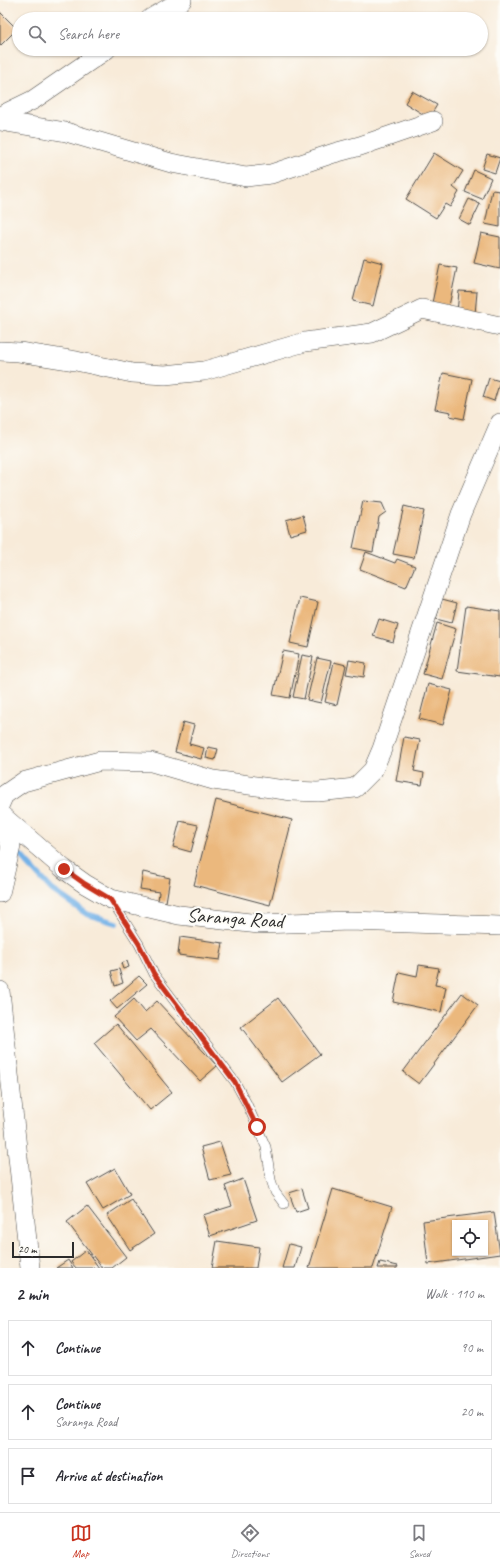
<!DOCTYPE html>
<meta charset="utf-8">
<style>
:root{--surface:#fff;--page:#f7f7f7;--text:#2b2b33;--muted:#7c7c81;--line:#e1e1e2;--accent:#c8321e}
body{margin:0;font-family:Caveat,sans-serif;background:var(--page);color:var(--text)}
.controls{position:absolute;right:12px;bottom:12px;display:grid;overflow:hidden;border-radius:0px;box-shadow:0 1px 3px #0004}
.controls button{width:36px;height:36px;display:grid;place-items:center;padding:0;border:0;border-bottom:1px solid var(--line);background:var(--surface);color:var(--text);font:20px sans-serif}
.scale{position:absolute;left:12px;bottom:10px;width:62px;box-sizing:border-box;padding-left:4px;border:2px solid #2b2b2b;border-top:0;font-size:11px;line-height:14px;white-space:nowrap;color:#2b2b2b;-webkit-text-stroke:3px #fdfcf7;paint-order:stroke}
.stop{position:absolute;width:12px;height:12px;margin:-9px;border:3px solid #c8321e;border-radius:50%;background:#fff}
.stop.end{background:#c8321e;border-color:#fff;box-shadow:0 1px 4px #0008}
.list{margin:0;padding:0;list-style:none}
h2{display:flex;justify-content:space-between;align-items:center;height:52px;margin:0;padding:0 16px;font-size:17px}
h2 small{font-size:13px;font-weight:400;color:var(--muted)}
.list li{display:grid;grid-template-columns:26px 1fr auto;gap:12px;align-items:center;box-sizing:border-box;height:56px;margin:0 8px 8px;padding:0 8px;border:1px solid var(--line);border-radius:0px}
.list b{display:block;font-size:15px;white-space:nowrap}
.list p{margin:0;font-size:13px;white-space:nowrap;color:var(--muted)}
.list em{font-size:13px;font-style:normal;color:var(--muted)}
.icon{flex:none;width:22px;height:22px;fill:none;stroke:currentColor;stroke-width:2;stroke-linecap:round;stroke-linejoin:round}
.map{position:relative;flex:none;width:500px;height:1268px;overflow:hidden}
.search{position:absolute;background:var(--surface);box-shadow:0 1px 3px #0004;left:12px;right:12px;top:12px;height:44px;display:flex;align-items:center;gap:10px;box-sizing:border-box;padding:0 14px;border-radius:22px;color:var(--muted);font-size:15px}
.sheet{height:244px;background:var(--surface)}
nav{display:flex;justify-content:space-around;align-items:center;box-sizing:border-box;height:56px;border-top:1px solid var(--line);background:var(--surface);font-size:11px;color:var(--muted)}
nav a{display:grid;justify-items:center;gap:2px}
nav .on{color:var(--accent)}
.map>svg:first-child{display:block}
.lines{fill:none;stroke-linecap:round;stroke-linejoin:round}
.stream{stroke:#74b2e7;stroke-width:6}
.building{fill:#ebb87d;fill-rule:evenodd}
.lane-casing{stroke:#4a4845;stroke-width:10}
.street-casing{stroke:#4a4845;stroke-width:20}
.lane{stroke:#fff;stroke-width:9}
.street{stroke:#fff;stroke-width:19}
.route{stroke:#c8321e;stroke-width:5}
.labels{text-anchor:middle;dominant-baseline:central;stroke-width:4;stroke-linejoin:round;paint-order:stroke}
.street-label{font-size:20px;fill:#2b2b2b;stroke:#fdfcf7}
</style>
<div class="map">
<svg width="500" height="1268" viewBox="0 0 500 1268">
<rect width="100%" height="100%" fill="#fdfcf7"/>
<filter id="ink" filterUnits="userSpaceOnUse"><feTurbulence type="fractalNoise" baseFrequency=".025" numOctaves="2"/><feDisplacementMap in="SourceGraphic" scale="8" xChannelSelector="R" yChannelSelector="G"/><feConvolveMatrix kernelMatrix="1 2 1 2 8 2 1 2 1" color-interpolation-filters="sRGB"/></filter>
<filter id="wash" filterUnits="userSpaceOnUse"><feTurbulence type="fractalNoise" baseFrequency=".012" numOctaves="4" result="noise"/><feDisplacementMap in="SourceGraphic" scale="16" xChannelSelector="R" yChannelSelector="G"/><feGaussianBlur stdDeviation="0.9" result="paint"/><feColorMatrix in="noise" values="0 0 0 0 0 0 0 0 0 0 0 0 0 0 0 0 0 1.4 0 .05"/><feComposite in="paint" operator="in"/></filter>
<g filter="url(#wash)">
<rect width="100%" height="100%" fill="#f8ebd9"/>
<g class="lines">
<polyline class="stream" points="21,856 52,890 87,914 116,923"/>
</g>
<g id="blocks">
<g class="building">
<polygon points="0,12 17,29 0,46"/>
<polygon points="412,91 437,105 429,118 405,103"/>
<polygon points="434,153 463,171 453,187 459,192 450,207 445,204 436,218 406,199"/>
<polygon points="487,154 500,158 495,173 482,169"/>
<polygon points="474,170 491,178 482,199 465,192"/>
<polygon points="492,190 500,191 500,227 485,224"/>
<polygon points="469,199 480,204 470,225 459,219"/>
<polygon points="481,233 500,237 500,269 474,263"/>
<polygon points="364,258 383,263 373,306 353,301"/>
<polygon points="440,265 457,268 449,306 432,303"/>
<polygon points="459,291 477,292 475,314 457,313"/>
<polygon points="443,373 472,379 464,419 450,416 451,412 435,409"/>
<polygon points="489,378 500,381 494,401 483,397"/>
<polygon points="363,501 382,503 386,512 379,517 373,552 353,548"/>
<polygon points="404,506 424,511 414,558 393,554"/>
<polygon points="303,515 307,530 290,535 286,520"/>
<polygon points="366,552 395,563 397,559 415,566 406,587 360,569"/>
<polygon points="300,598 318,602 308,647 290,643"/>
<polygon points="442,599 457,603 452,623 436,619"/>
<polygon points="466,606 500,611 500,677 457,671"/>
<polygon points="379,619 398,625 393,642 373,636"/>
<polygon points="437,623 456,629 442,679 423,674"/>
<polygon points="283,651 299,654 290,698 273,695"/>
<polygon points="302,655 313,657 304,699 293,697"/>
<polygon points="317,658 331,661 321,703 307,700"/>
<polygon points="349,660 366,663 364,677 346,674"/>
<polygon points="334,662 346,665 337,705 325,702"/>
<polygon points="428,684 452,690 443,725 419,719"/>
<polygon points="183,722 194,725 189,744 204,748 201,759 175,752"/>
<polygon points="404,737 420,740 414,771 424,773 422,785 396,781"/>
<polygon points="208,747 218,749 215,760 206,758"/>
<polygon points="216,800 292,820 270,905 194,885"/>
<polygon points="180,821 198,825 191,852 173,847"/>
<polygon points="143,872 170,878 166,902 158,901 159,892 140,889"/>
<polygon points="180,937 223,943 220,960 178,955"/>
<polygon points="127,961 129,967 123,969 121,963"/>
<polygon points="419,965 439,968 435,985 446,987 441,1012 393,1002 399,972 417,976"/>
<polygon points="119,969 123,983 115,986 111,971"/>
<polygon points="139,976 147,984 117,1009 110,1001"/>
<polygon points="462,993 478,1005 419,1084 403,1072"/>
<polygon points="278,998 320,1054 282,1082 241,1027"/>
<polygon points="134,999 145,1012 157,1001 217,1066 200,1081 151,1029 136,1041 114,1017"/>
<polygon points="116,1024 172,1092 150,1110 94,1043"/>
<polygon points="220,1142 231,1175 210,1180 201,1147"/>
<polygon points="115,1168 130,1194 103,1210 87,1184"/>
<polygon points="243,1179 257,1220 210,1236 203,1215 232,1206 225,1186"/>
<polygon points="302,1189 308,1208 296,1212 289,1193"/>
<polygon points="333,1189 392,1207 373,1268 309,1268"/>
<polygon points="131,1199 154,1234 130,1250 107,1215"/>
<polygon points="87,1206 126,1257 112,1268 102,1268 67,1222"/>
<path d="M494,1212L500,1254L428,1264L423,1221ZM455,1223H485V1253H455Z"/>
<polygon points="217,1241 259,1247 256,1268 212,1268"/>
<polygon points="289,1244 301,1247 295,1268 282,1268"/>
<polygon points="86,1250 99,1268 76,1268 71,1262"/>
<polygon points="68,1260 73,1268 56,1268"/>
<polygon points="380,1262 398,1266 397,1268 378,1268"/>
</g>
</g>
</g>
<g filter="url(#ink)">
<use href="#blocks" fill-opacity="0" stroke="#4a4845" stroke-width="1"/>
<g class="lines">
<g class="lane-casing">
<polyline id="lane" points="112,901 139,944 154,974 235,1082 247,1104 266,1147 271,1180 275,1192 284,1204"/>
</g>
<g class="street-casing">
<g id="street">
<polyline points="150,19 182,0"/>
<polyline points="0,116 33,100 107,49"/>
<polyline points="0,121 66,132 171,163 246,177 271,174 334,153 360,146 433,121"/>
<polyline points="0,351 19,352 76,361 132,373 165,375 204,371 305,342 372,333 422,309 500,326"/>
<polyline points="0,804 4,795 23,782 100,761 151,762 213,780 292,791 318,792 355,788 373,770 382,749 461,514 500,423"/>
<polyline points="0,814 64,869 85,884 111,899 179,915 259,924 350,921 500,926"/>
<polyline points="0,820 11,846 0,893"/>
<polyline points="0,991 30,1268"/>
</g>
</g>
<use href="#lane" class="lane"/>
<use href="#street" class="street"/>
</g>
</g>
<g class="lines" filter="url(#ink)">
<polyline class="route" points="64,869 85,884 110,899 139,944 154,974 235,1082 257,1127"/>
</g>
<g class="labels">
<g class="street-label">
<text transform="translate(235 918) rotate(4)">Saranga Road</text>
</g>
</g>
</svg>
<div class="controls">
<button><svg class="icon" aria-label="locate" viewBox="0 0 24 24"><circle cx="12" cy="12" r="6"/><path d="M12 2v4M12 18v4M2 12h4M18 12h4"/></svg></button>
</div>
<div class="scale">20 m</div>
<div class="stop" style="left:257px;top:1127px"></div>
<div class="stop end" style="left:64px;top:869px"></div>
<div class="search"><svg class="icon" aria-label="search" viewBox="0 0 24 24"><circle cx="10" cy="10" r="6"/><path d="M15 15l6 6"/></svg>Search here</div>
</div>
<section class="sheet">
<h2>2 min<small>Walk · 110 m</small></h2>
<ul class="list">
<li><svg class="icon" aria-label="ahead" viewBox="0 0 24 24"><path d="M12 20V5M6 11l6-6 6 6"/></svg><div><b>Continue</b></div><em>90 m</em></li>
<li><svg class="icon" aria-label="ahead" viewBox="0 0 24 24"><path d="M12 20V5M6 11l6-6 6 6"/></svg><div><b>Continue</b><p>Saranga Road</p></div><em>20 m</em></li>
<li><svg class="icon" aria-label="arrive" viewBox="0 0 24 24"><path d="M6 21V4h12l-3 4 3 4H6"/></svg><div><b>Arrive at destination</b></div></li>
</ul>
</section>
<nav>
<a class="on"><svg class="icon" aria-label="map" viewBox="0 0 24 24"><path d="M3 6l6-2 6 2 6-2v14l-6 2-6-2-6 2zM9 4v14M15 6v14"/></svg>Map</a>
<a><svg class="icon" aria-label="directions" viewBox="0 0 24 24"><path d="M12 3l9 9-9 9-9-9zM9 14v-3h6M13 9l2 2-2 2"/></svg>Directions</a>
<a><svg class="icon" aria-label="saved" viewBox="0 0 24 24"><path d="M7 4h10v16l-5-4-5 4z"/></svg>Saved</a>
</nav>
